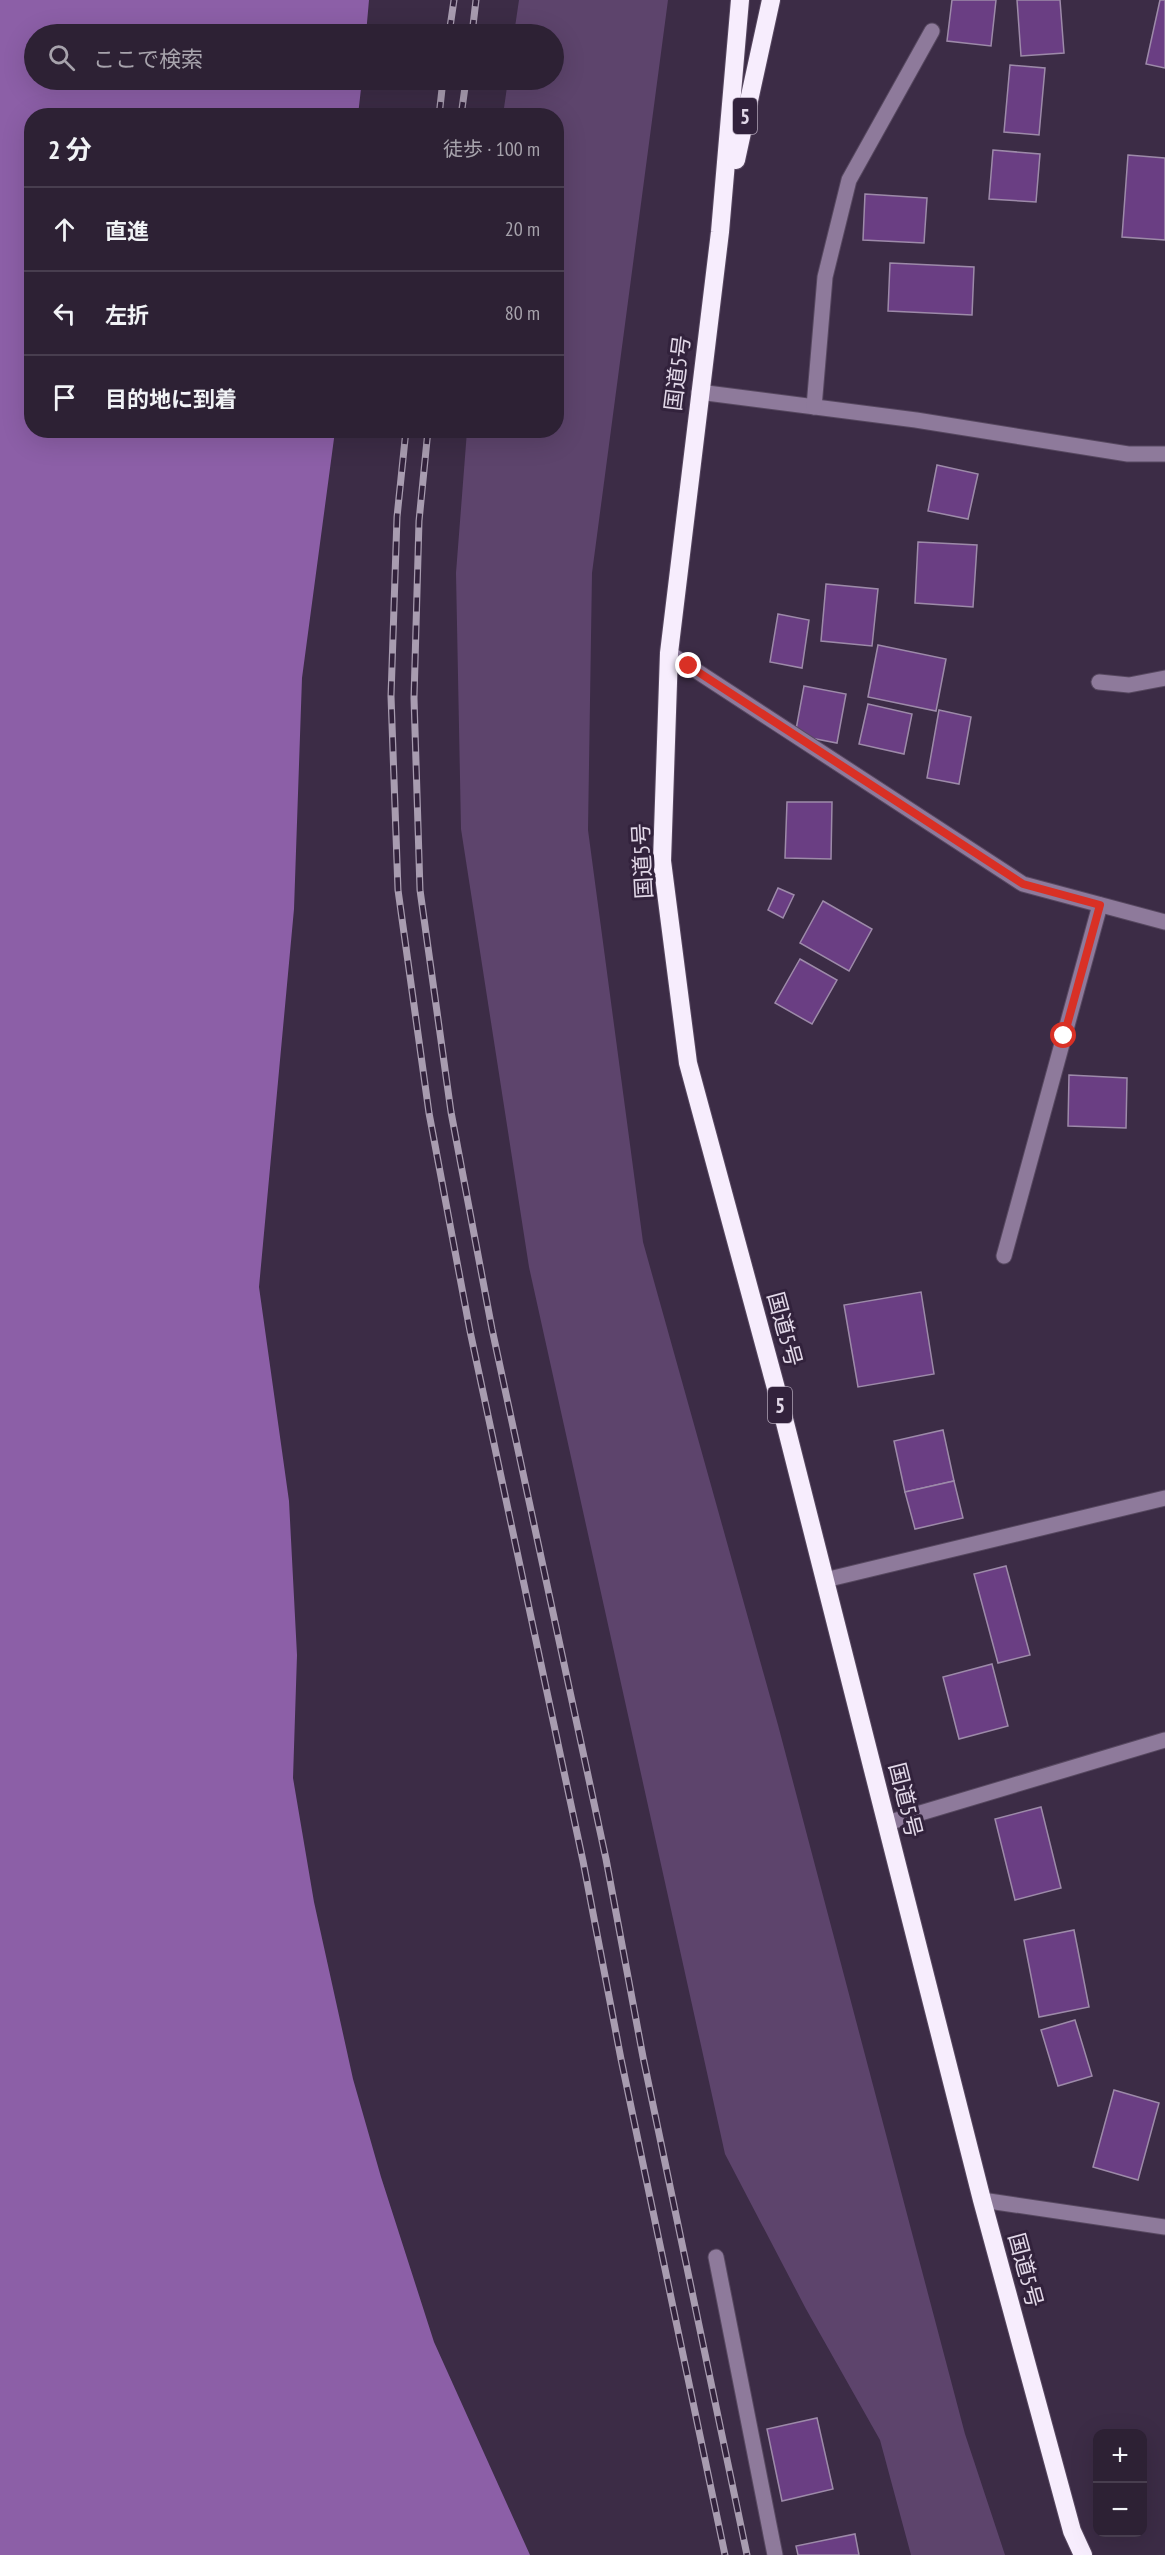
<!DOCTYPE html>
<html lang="ja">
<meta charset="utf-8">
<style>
:root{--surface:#2d2134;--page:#35293c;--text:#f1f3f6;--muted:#a7a3ac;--line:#483e4f}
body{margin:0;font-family:"PT Sans Narrow","Noto Sans JP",sans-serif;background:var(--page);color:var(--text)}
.controls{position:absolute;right:18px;bottom:18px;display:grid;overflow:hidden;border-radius:12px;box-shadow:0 6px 24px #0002}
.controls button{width:54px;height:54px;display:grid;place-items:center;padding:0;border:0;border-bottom:2px solid var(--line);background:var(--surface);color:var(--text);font:30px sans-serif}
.stop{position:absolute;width:18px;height:18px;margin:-14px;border:4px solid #d93025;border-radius:50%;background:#fff}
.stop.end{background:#d93025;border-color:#fff;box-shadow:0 2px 6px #0008}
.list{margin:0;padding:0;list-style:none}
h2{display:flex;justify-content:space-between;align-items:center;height:78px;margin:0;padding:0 24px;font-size:26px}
h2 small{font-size:20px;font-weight:400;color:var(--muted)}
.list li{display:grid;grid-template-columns:39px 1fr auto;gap:18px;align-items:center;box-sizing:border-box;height:84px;padding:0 24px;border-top:2px solid var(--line)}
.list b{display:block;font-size:22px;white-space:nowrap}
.list em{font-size:20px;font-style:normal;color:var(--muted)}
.icon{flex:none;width:33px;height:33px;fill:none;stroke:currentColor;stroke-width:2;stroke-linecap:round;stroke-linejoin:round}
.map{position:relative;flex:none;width:1165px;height:2555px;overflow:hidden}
.search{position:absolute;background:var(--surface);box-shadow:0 6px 24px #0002;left:24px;top:24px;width:540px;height:66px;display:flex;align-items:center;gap:15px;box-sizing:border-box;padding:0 21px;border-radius:33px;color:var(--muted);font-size:22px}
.panel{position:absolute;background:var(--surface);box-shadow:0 6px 24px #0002;left:24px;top:108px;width:540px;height:330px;border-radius:24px}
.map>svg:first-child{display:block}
.green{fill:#5d446c}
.water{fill:#8c5fa7}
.building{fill:#6a3e83;stroke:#9d8aa9;stroke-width:1.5}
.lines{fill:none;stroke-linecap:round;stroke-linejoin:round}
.minor-casing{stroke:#574860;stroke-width:17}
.highway-casing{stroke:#574860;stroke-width:20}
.minor{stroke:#8e7a9b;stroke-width:15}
.highway{stroke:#f7edfd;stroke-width:18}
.rail-casing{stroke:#a89cb0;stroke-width:7}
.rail{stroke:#32223c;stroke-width:4.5;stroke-dasharray:14;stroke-linecap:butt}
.route{stroke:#d93025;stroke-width:8}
.labels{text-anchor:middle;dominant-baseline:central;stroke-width:6;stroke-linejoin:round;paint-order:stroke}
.shield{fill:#32223c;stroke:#ada1b4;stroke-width:1.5}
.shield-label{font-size:21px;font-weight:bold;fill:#e2d8e8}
.street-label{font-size:22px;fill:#e2d8e8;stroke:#32223c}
</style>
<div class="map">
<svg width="1165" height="2555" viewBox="0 0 1165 2555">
<rect width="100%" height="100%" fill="#3c2c46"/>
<polygon class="green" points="519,0 668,0 592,573 588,830 643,1242 778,1725 965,2434 1005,2555 911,2555 880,2440 806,2309 725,2154 529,1267 461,829 456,573 467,431 556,430 556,116 503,115 508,80 554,80 554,34 514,34"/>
<polygon class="water" points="0,0 369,0 366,34 34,34 34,80 362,80 358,115 32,116 32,430 335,431 302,678 294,909 259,1287 289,1501 297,1655 293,1778 314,1902 353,2079 381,2177 434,2342 530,2555 0,2555"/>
<g class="building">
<polygon points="952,0 996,0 991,46 947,41"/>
<polygon points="1017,0 1060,0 1064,53 1021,56"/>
<polygon points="1160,0 1165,0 1165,68 1146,64"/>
<polygon points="1010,65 1045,68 1039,135 1004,132"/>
<polygon points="993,150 1040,154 1036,202 989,199"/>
<polygon points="1128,155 1165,158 1165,240 1122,237"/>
<polygon points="865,194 927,198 924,243 863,240"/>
<polygon points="890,263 974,267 972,315 888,311"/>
<polygon points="937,465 978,474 968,519 928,511"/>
<polygon points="918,542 977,545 973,607 915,603"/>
<polygon points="826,584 878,589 872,646 821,641"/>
<polygon points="778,614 809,620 802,668 770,662"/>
<polygon points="878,645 946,659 936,711 868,697"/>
<polygon points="804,686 846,694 837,743 795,735"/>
<polygon points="868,704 912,714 904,754 859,744"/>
<polygon points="939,710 971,717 959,784 927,778"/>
<polygon points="787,802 832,802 831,859 785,858"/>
<polygon points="778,888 794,895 783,918 768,910"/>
<polygon points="823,901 872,929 849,971 800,943"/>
<polygon points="800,959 837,980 812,1024 775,1003"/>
<polygon points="1069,1075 1127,1078 1126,1128 1068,1126"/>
<polygon points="921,1292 934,1374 858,1387 844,1305"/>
<polygon points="943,1430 954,1481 905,1492 894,1441"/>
<polygon points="954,1481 963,1518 915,1529 905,1492"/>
<polygon points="1006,1566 1030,1655 998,1663 974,1574"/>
<polygon points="992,1664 1008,1726 959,1739 943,1677"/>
<polygon points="1041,1807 1061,1888 1015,1900 995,1819"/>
<polygon points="1074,1930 1089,2007 1039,2017 1024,1940"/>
<polygon points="1075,2020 1092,2076 1058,2086 1041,2030"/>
<polygon points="1114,2090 1159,2103 1138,2180 1093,2167"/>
<polygon points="817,2418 833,2489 782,2501 767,2429"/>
<polygon points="855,2534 859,2555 798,2555 796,2546"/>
</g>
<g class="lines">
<g class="minor-casing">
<g id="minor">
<polyline points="699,392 916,420 1128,454 1165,454"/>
<polyline points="814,407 825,277 849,180 932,31"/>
<polyline points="669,653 1023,884 1165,922"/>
<polyline points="1099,682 1129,685 1165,678"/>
<polyline points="1004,1256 1100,905"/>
<polyline points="825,1580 1165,1498"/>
<polyline points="887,1823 1165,1740"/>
<polyline points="982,2200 1165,2227"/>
<polyline points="716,2257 775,2555"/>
</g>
</g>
<g class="highway-casing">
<g id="highway">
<polyline points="740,0 720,232 669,653 662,861 688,1063 780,1403 982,2200 1072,2531 1083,2555"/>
<polyline points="736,160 771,0"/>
</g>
</g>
<use href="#minor" class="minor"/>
<use href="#highway" class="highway"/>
<g class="rail-casing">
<g id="rail">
<polyline points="449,34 454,0"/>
<polyline points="472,34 476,0"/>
<polyline points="439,116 443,80"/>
<polyline points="461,116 466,80"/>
<polyline points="406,430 397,517 391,696 398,890 429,1113 470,1331 583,1861 621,2059 725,2555"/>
<polyline points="428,430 419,521 414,698 420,890 451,1112 492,1329 606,1859 643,2057 747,2555"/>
</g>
</g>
<use href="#rail" class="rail"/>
</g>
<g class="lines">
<polyline class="route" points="689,666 1023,884 1100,905 1064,1036"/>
</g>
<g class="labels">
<g class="shield">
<rect x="733" y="98" width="24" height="36" rx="4.5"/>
<rect x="768" y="1387" width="24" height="36" rx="4.5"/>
</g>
<g class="shield-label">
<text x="745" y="116">5</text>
<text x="780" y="1405">5</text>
</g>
<g class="street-label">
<text transform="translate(677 373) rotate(-83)">国道5号</text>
<text transform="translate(642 861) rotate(-93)">国道5号</text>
<text transform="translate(785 1329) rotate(75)">国道5号</text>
<text transform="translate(906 1800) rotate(76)">国道5号</text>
<text transform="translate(1026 2270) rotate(75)">国道5号</text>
</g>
</g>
</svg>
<div class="controls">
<button>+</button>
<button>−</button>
</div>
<div class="stop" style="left:1064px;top:1036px"></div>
<div class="stop end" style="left:689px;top:666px"></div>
<div class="search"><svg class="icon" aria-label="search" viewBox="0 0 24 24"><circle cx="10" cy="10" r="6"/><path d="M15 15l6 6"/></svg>ここで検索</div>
<section class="panel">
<h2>2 分<small>徒歩 · 100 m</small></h2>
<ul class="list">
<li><svg class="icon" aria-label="ahead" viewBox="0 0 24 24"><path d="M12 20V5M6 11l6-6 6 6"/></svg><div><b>直進</b></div><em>20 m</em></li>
<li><svg class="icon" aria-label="left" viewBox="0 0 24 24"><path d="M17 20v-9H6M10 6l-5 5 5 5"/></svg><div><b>左折</b></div><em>80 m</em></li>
<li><svg class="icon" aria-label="arrive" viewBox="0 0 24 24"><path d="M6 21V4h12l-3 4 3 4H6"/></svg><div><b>目的地に到着</b></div></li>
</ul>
</section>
</div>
